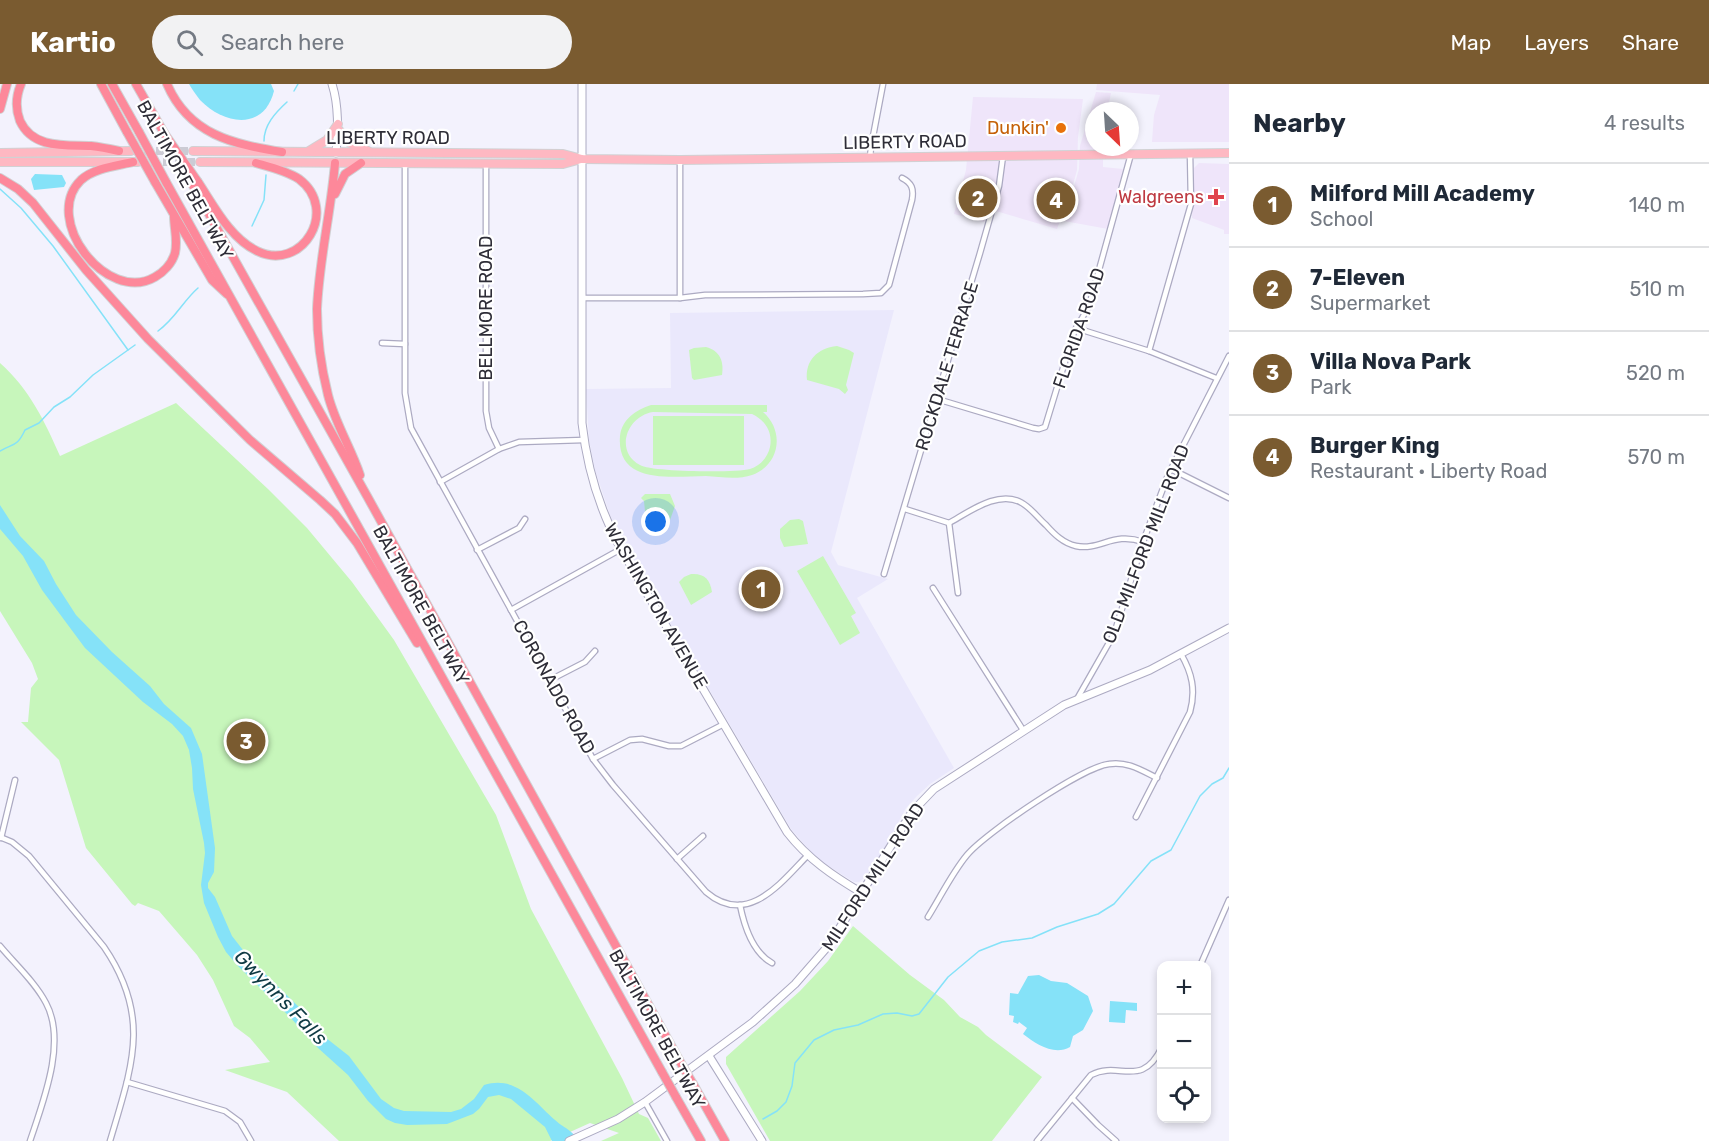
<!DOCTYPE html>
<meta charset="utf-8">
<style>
:root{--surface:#fff;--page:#f2f2f3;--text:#1f2937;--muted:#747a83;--line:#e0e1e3;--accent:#7a5b30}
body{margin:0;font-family:Rubik,sans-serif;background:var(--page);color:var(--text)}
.controls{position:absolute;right:18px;bottom:18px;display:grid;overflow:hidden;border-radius:12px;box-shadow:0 3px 9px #0003}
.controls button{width:54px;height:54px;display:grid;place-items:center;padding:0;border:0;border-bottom:2px solid var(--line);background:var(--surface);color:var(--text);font:30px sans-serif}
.compass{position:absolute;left:1085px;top:18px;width:54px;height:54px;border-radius:50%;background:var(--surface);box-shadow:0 3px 9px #0003;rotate:155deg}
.you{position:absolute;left:656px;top:438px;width:21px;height:21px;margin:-15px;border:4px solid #fff;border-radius:50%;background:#1a73e8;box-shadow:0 0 0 9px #1a73e833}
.badge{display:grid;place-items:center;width:39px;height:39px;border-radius:50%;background:var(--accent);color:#fff;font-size:20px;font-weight:700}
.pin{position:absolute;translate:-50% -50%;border:3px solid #fff;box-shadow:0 2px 6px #0006}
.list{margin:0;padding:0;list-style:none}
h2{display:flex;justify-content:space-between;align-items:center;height:78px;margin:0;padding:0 24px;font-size:26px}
h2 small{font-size:20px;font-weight:400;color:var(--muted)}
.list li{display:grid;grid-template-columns:39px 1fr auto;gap:18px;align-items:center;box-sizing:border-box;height:84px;padding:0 24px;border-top:2px solid var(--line)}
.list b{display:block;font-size:22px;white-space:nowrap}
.list p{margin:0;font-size:20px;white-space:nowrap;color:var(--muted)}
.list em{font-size:20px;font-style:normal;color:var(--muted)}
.icon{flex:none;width:33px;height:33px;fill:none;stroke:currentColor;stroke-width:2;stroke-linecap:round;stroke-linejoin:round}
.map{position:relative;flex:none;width:1229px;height:1057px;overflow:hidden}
header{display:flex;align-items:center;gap:36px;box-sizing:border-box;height:84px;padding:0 30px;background:var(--accent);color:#fff}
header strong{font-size:28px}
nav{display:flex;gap:33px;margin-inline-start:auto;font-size:21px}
.search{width:420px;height:54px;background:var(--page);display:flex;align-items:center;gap:15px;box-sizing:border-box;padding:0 21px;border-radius:33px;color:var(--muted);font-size:22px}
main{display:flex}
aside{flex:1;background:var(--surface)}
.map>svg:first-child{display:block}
.commercial{fill:#efe5fa}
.built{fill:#eae8fc}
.green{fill:#c7f6bb;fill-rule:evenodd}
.water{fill:#85e2f8}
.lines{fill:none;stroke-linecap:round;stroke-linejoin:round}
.stream{stroke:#85e2f8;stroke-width:1.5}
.primary-tunnel{stroke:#cccbd5;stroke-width:8;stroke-dasharray:8 4;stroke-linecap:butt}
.minor-casing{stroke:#acaac2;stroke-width:7}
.secondary-casing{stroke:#acaac2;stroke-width:9}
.primary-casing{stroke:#d1d1d3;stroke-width:10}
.motorway-casing{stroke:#d1d1d3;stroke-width:10}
.minor{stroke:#fff;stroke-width:4.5}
.secondary{stroke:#fff;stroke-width:7}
.primary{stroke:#feb8c2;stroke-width:8}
.motorway{stroke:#fd889a;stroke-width:8}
.motorway-bridge-casing{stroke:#d1d1d3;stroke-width:10;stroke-linecap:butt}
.motorway-bridge{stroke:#fd889a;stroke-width:8}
.food-dot{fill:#e8710a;stroke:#fff;stroke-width:2}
.health-dot{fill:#e0444e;stroke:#fff;stroke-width:2}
.labels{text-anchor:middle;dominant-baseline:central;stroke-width:4.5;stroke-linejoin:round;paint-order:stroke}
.food-label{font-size:18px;fill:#c56008;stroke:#fff;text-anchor:end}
.street-label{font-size:18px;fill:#2e2d37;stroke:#fff}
.health-label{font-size:18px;fill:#be3a42;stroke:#fff;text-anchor:end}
.water-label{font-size:20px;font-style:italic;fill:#0e3a44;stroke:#fff}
</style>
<header>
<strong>Kartio</strong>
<div class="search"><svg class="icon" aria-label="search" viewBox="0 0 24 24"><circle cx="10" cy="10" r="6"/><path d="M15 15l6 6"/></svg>Search here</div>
<nav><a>Map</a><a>Layers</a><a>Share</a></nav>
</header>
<main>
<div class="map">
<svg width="1229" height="1057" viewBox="0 0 1229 1057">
<rect width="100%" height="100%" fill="#f3f2fd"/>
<g class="commercial">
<polygon points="1097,0 1229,0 1229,58 1152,58 1154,31 1160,11 1096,6"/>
<polygon points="1096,8 1111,9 1107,27 1094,27 1094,63 1103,63 1103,83 1123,85 1108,145 1064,137 1079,85 1080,62"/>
<polygon points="973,13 1083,15 1078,53 1077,86 1063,137 1060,137 1057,145 989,125 984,138 954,130 966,86"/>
<polygon points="1199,79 1229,80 1229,150 1224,150 1224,146 1219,144 1192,134 1194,84"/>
</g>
<polygon class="built" points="894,226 831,468 838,481 888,495 857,514 954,684 930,700 917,712 906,724 883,767 864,794 859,798 854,798 825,780 811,768 791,745 625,462 610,431 595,386 589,356 586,305 671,304 670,229"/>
<g class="green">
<path d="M837,262L849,266L854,269L846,301L848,306L845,310L839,305L807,296C805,277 817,264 837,262Z"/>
<path d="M706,263C720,267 724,277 722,291L694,296L692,294L689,266L694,264Z"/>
<path d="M0,279C30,306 44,336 60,372L176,319L268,405L307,444L352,498L394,556L496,731L531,825L622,994L639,1030L648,1034L661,1057H601L619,1049L590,1039L550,1057H339L287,1008L225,986L270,978L250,954L234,942L213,896L197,871L159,827L138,819L135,822L132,820L86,764L59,676L21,638H28L31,604L38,595L32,579L0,527Z"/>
<path d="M651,321H767V328H763C785,347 780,381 752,391C738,396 720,393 706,392C674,392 616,402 620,352C622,335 636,326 651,321ZM653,328L752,330C765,336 773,348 770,363C768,373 760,382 750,385C736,389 651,388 640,381C614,367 627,332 653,328Z"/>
<rect x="653" y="332" width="91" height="49"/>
<path d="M645,410H670L675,422L670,436C662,441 654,443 646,438L644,417L641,414Z"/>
<polygon points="799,435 803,437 808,460 784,463 780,454 780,445 790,436"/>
<polygon points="823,472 856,529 851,532 860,549 840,561 797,487"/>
<path d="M691,490C704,489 710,495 712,508L691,521L679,498L684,493Z"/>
<polygon points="853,842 910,891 944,916 960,933 978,943 986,951 1042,993 992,1057 770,1057 726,980 726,973 800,907 828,877"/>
</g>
<g class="water">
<path d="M189,0H271L274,7C264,47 224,41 200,16C196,11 192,5 189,0Z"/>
<polygon points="35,90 62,91 66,99 64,103 34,106 31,95"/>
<path d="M0,421L20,452L44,477L56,500L76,531L112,568L150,602L164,620L191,644L202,670L215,764L214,788L208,799V804L215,813L232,852L250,875L305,929L321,950L349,972L381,1015L394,1024L404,1027L451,1028L461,1025L474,1015L484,1001C516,991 534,1017 555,1036C565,1045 570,1044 579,1057H552L545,1043L511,1015L499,1011L488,1013L479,1025L473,1030L447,1040L407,1041L395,1039L386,1035L368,1017L348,991L318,964L289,932L237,881L226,868L218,853L204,819L201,801L205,769L204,759L193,705L192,684L189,666L183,652L172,640L143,618L85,564L42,506L23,472L0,445Z"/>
<path d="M1039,891L1051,897L1067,899L1088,912L1093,927L1083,946L1073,952L1070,963C1054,972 1036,960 1023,950L1027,944L1019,938L1018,940L1013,938L1014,932L1009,931L1010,909L1018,910L1028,892Z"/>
<polygon points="1110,917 1137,919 1137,927 1126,926 1125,939 1109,938"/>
</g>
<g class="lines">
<g class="stream">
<polyline points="294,7 298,0"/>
<path d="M264,57C264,41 275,29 287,18"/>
<polyline points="0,105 21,124 53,162 128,266"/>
<polyline points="252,142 264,116 266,91"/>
<path d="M158,247C175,235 183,217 198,204"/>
<path d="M0,367C14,359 17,363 25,346L39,339L54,323L70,313L93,291L135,261"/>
<polyline points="763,1035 777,1027 786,1018 792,1002 795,979 814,956 834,946 858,941 883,930 897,929 912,932 919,930 948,893 979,867 1002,858 1032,854 1057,843 1098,830 1114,820 1151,777 1171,766 1200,712 1212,700 1223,694 1229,684"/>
</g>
<g class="primary-tunnel">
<polyline points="132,67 193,67"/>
<polyline points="139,78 200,78"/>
</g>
<g class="minor-casing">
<g id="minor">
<polyline points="870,74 871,63 883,0"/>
<path d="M405,79V309L411,344L593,675L613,701L706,808C747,843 780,800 807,772"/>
<polyline points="486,80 486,327 489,344 499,365"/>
<path d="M582,214H680L705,211L863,210L881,209L889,201L912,116C914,105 912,99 902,94"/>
<polyline points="680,214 680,76"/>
<polyline points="1076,244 1149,267 1216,294"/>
<polyline points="382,259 405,260"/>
<polyline points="1149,267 1191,120 1190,69"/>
<polyline points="937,315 1033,344 1039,345 1045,343 1074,248 1089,222 1131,70"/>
<polyline points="1171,385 1229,414"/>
<polyline points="440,398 499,365 519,358 584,356"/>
<path d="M905,425L949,439C969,428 999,405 1022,419C1031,424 1038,434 1046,441C1054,450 1063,459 1076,462C1100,467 1114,447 1143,458"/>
<polyline points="949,439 958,509"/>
<polyline points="477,466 519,444 525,435"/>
<polyline points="884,490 980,169 999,102 1003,72"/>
<polyline points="933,504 1023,646"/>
<polyline points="511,526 621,465"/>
<polyline points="550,596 585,578 595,567"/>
<polyline points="1077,615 1114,550 1143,458 1168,391 1229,272"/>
<polyline points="593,675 630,656 642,655 669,662 681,662 724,640"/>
<path d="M1136,733L1190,628C1196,606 1192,589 1181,570"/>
<path d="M0,753L12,758L29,772L104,863C152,933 132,982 110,1057"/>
<polyline points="1,754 15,696"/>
<polyline points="677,775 703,752"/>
<path d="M740,821C744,841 752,868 772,879"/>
<path d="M928,833C941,812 952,789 967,771C985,749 1083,683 1109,680C1127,677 1141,686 1157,694"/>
<path d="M0,862C15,880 35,898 46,919C67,958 43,1018 30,1057"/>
<polyline points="1200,882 1229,816"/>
<polyline points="127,998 225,1027 240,1038 251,1057"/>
<polyline points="1072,1014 1098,1041 1116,1057"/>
<polyline points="645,1018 667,1057"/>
<path d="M1037,1057L1091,991C1120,976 1141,1006 1162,963"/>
</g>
</g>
<g class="secondary-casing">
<g id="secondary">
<path d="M332,0C339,22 338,46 336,69"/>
<path d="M582,0V339C587,384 599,425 621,465L787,748C808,775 833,792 862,809"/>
<polyline points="709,972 762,1057"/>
<polyline points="569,1057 618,1035 645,1018 753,938 795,900 829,861 912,728 934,705 1064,621 1150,586 1229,544"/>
</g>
</g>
<g class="primary-casing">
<g id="primary">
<polyline points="338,45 350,59 368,67"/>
<polyline points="193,67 563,70 582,75 680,76 1229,69"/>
<polyline points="309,67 327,56 338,40"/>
<polyline points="0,69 131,67"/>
<polyline points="0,78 138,78"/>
<polyline points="200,78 563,80 581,75"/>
</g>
</g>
<g class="motorway-casing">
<g id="motorway">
<path d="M21,0C16,12 15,24 20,37C33,65 65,61 91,62C100,63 110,65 119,67"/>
<polyline points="101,0 127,48"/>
<polyline points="112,0 139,48"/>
<polyline points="136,0 164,49"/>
<path d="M167,0C189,51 233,60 282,68"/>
<polyline points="0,25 7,0"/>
<path d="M133,78C116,82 94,84 81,96C41,135 107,221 155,193C164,188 172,179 175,169C178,156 174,144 174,132"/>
<path d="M335,79C331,128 319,176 317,225C317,253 321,283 328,311C335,339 351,364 360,391"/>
<polyline points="0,94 18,105 33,119 86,186 148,255 250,356 320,416 335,430 357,459 417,559"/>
<polyline points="155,98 212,196 227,210"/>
<polyline points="166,98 662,988"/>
<polyline points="191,98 367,412 679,976"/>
<path d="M198,98C214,122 230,154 257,167C302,189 340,126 299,95C287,87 270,83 256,79"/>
<polyline points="335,110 345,90 361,79"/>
<polyline points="693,1000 725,1057"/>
<polyline points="676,1013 701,1057"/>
</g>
</g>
<use href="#minor" class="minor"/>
<use href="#secondary" class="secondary"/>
<use href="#primary" class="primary"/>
<use href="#motorway" class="motorway"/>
<g class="motorway-bridge-casing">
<g id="motorway-bridge">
<polyline points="127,48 155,98"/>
<polyline points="139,48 166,98"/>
<polyline points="164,49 198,98"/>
<polyline points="679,976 693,1000"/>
<polyline points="662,988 676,1013"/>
</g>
</g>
<use href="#motorway-bridge" class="motorway-bridge"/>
</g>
<circle class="food-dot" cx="1061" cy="44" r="6"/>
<path class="health-dot" d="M1213 104h6v6h6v6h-6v6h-6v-6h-6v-6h6z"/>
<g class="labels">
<g class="food-label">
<text x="1049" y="44">Dunkin'</text>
</g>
<g class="street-label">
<text x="388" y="54">LIBERTY ROAD</text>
<text transform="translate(905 58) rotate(-1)">LIBERTY ROAD</text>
<text transform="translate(185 96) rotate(61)">BALTIMORE BELTWAY</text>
<text transform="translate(486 224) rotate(-90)">BELLMORE ROAD</text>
<text transform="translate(1079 244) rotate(-71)">FLORIDA ROAD</text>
<text transform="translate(947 282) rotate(-73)">ROCKDALE TERRACE</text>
<text transform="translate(1146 460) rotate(-69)">OLD MILFORD MILL ROAD</text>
<text transform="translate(421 521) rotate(61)">BALTIMORE BELTWAY</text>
<text transform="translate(656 522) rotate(60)">WASHINGTON AVENUE</text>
<text transform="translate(554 603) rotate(61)">CORONADO ROAD</text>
<text transform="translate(873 793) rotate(-57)">MILFORD MILL ROAD</text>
<text transform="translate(657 945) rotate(61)">BALTIMORE BELTWAY</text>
</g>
<g class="health-label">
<text x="1204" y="113">Walgreens</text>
</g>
<g class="water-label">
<text transform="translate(281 913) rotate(46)">Gwynns Falls</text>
</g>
</g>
</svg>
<div class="controls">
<button>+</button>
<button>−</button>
<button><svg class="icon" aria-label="locate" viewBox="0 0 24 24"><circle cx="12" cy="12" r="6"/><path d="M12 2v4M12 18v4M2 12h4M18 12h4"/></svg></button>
</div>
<svg class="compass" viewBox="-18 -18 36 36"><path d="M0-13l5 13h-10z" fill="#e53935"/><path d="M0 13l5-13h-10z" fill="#747a83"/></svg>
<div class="you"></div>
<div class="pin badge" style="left:761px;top:505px">1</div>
<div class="pin badge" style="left:978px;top:114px">2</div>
<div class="pin badge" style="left:246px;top:657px">3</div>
<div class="pin badge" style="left:1056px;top:116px">4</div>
</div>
<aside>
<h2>Nearby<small>4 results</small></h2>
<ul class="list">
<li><span class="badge">1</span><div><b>Milford Mill Academy</b><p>School</p></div><em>140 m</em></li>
<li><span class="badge">2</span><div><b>7-Eleven</b><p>Supermarket</p></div><em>510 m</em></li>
<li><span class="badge">3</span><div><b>Villa Nova Park</b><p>Park</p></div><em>520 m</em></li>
<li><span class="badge">4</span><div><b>Burger King</b><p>Restaurant · Liberty Road</p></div><em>570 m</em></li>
</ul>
</aside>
</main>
